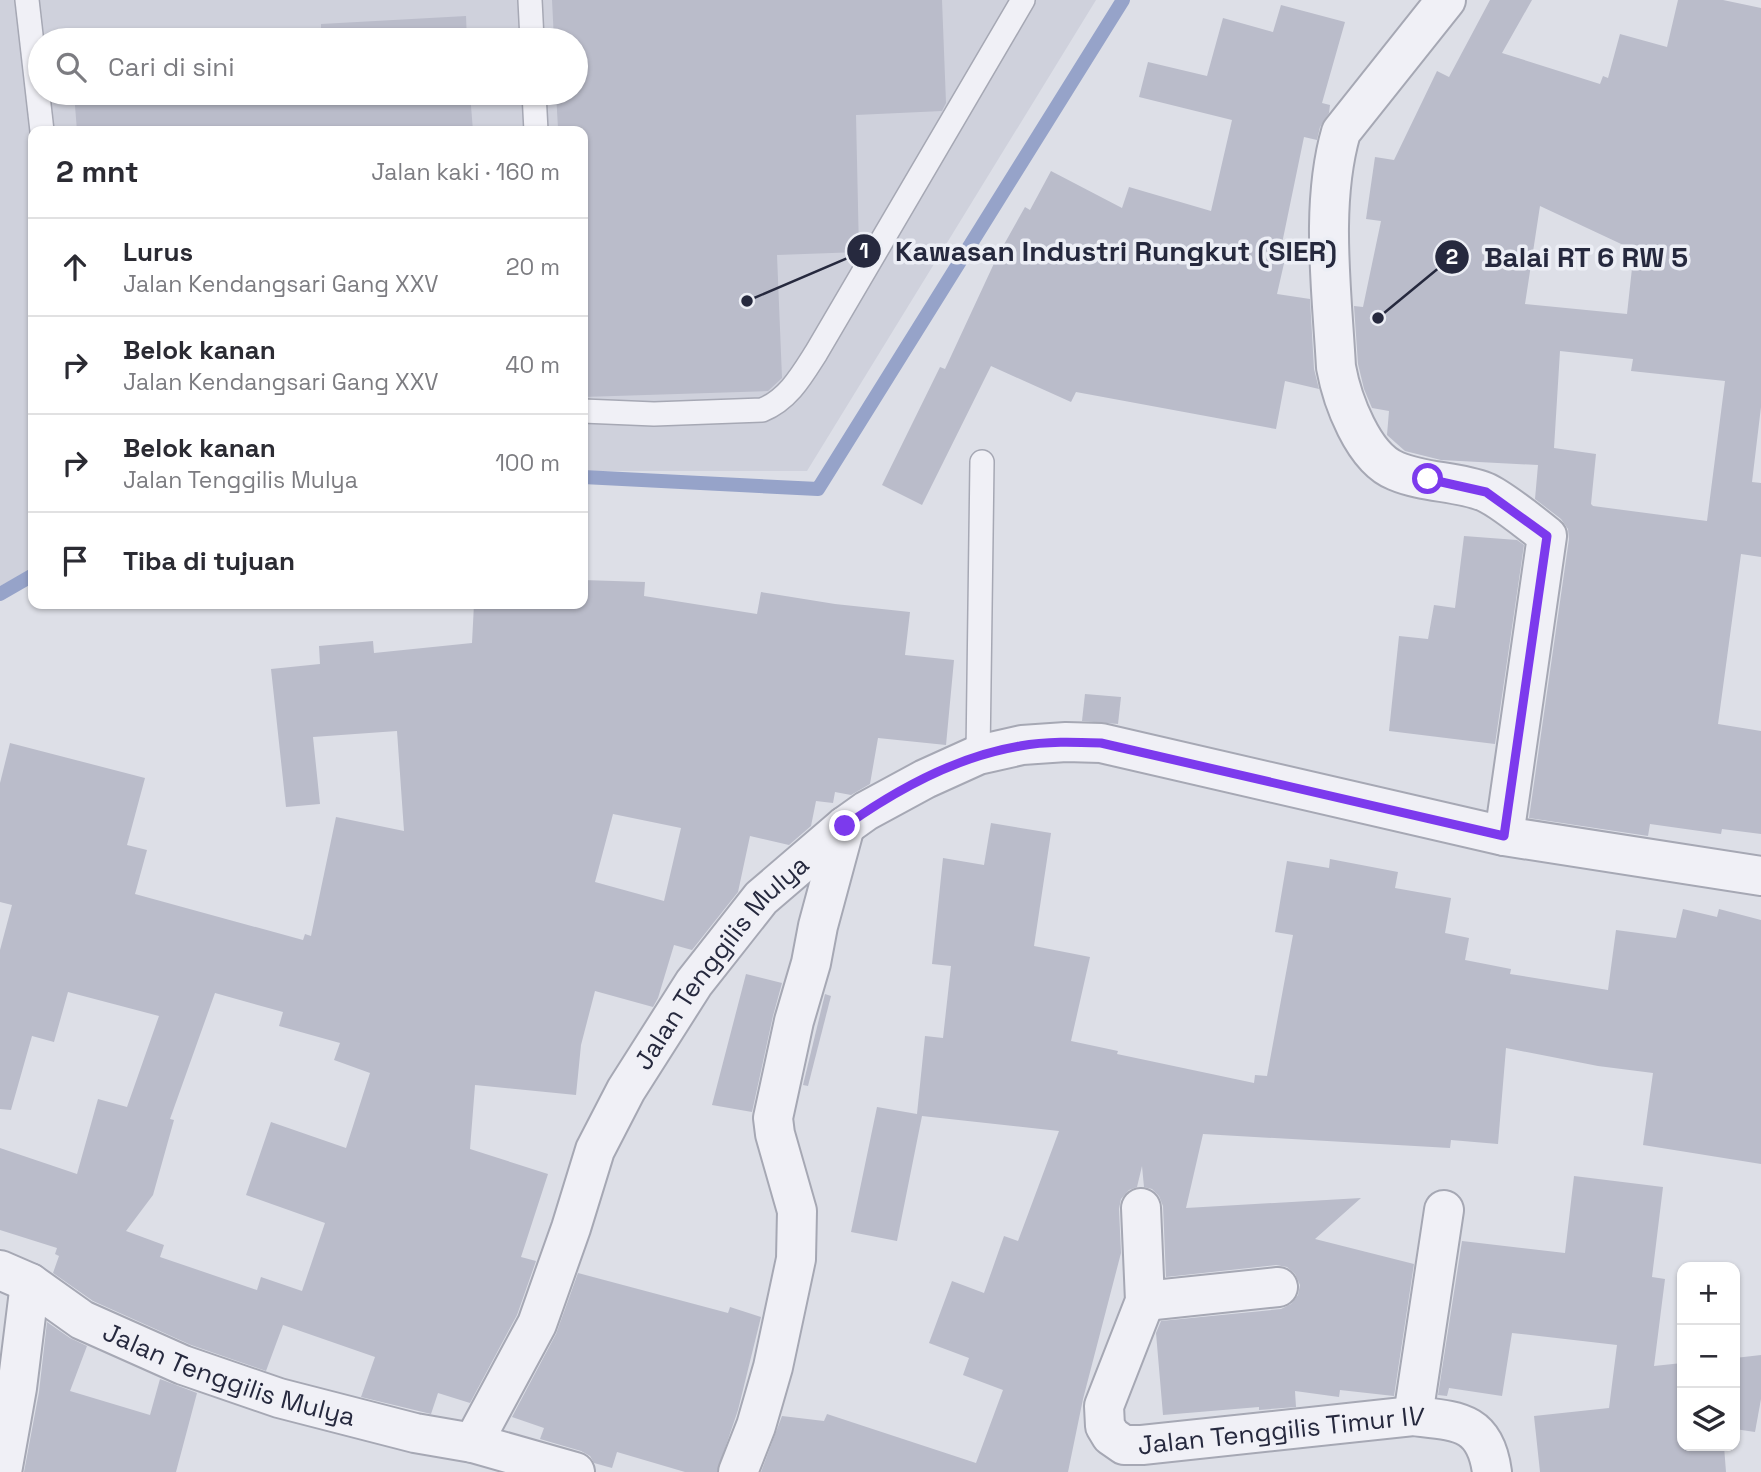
<!DOCTYPE html>
<html lang="id">
<meta charset="utf-8">
<style>
:root{--surface:#fff;--page:#f2f2f3;--text:#2b2b33;--muted:#7c7c81;--line:#e1e1e2}
body{margin:0;font-family:"Space Grotesk",sans-serif;background:var(--page);color:var(--text)}
.controls{position:absolute;right:21px;bottom:21px;display:grid;overflow:hidden;border-radius:14px;box-shadow:0 2px 5px #0004}
.controls button{width:63px;height:63px;display:grid;place-items:center;padding:0;border:0;border-bottom:2px solid var(--line);background:var(--surface);color:var(--text);font:35px sans-serif}
.stop{position:absolute;width:21px;height:21px;margin:-16px;border:5px solid #7c3aed;border-radius:50%;background:#fff}
.stop.end{background:#7c3aed;border-color:#fff;box-shadow:0 2px 7px #0008}
.list{margin:0;padding:0;list-style:none}
h2{display:flex;justify-content:space-between;align-items:center;height:91px;margin:0;padding:0 28px;font-size:30px}
h2 small{font-size:23px;font-weight:400;color:var(--muted)}
.list li{display:grid;grid-template-columns:46px 1fr auto;gap:21px;align-items:center;box-sizing:border-box;height:98px;padding:0 28px;border-top:2px solid var(--line)}
.list b{display:block;font-size:26px;white-space:nowrap}
.list p{margin:0;font-size:23px;white-space:nowrap;color:var(--muted)}
.list em{font-size:23px;font-style:normal;color:var(--muted)}
.icon{flex:none;width:38px;height:38px;fill:none;stroke:currentColor;stroke-width:2;stroke-linecap:round;stroke-linejoin:round}
.map{position:relative;flex:none;width:1761px;height:1472px;overflow:hidden}
.search{position:absolute;background:var(--surface);box-shadow:0 2px 5px #0004;left:28px;top:28px;width:560px;height:77px;display:flex;align-items:center;gap:18px;box-sizing:border-box;padding:0 24px;border-radius:38px;color:var(--muted);font-size:26px}
.panel{position:absolute;background:var(--surface);box-shadow:0 2px 5px #0004;left:28px;top:126px;width:560px;height:483px;border-radius:14px}
.map>svg:first-child{display:block}
.built{fill:#cfd1dc;fill-rule:evenodd}
.lines{fill:none;stroke-linecap:round;stroke-linejoin:round}
.stream{stroke:#96a3c9;stroke-width:14}
.building{fill:#babcca;fill-rule:evenodd}
.lane-casing{stroke:#a6a8b4;stroke-width:26}
.street-casing{stroke:#a6a8b4;stroke-width:42}
.lane{stroke:#f0f0f6;stroke-width:23}
.street{stroke:#f0f0f6;stroke-width:38}
.route{stroke:#7c3aed;stroke-width:9}
.labels{text-anchor:middle;dominant-baseline:central;stroke-width:7;stroke-linejoin:round;paint-order:stroke}
.street-label{font-size:26px;fill:#26293e;stroke:#eceef5}
.leader{fill:none;stroke:#26293e;stroke-width:2.5}
.callout-dot{fill:#26293e;stroke:#eceef5;stroke-width:2.5}
.mark-label{font-size:21px;text-anchor:middle;font-weight:bold;fill:#fff}
.callout-label{font-size:28px;text-anchor:middle;font-weight:bold;fill:#26293e;stroke:#eceef5;stroke-width:7;stroke-linejoin:round;paint-order:stroke}
</style>
<div class="map">
<svg width="1761" height="1472" viewBox="0 0 1761 1472">
<rect width="100%" height="100%" fill="#dddfe7"/>
<path class="built" d="M0,0H1096L807,471H583V131H33V568L0,586ZM40,40H576V93H40Z"/>
<g class="lines">
<g class="stream">
<polyline points="583,477 818,489 1123,0"/>
<polyline points="0,594 33,575"/>
</g>
</g>
<g class="building">
<polygon points="552,0 942,0 946,103 942,111 856,115 859,252 777,255 782,378 768,391 583,397 583,131 564,131 564,128 558,128 556,93 576,93 576,40 554,40"/>
<path d="M1490,0H1532L1502,53L1600,84L1603,76L1608,78L1620,34L1667,47L1678,0H1723L1761,8V407L1752,482L1761,483V557L1741,554L1718,724L1761,731V834L1722,829L1721,834L1650,824L1648,836L1529,818L1569,539L1568,529L1561,519L1535,499L1538,465L1441,460L1405,451L1387,435L1389,411L1372,408L1364,389L1358,364L1354,306L1363,307L1381,221L1366,219L1375,157L1394,160L1437,71L1449,77ZM1540,206L1634,250L1627,314L1525,304ZM1560,351L1633,359L1631,371L1725,381L1707,521L1593,506L1591,504L1596,454L1554,448Z"/>
<polygon points="1281,5 1345,22 1322,103 1330,105 1329,113 1320,127 1317,140 1304,137 1279,258 1285,259 1277,294 1310,299 1314,369 1319,389 1285,381 1276,429 1076,392 1071,402 991,366 922,505 882,485 940,367 945,369 997,257 1025,207 1030,210 1051,171 1122,208 1129,187 1211,211 1232,120 1139,97 1148,62 1207,76 1223,18 1273,32"/>
<polygon points="466,16 467,40 160,40 321,28 321,24"/>
<polygon points="74,93 470,93 473,131 77,131"/>
<polygon points="1464,536 1517,540 1524,545 1495,744 1389,731 1399,636 1428,639 1434,605 1455,608"/>
<path d="M583,580L645,582L644,596L757,614L761,592L835,604L910,612L905,655L954,660L946,745L878,738L870,784L851,795L835,792L833,803L816,801L811,826L789,845L750,836L738,892L692,950L674,945L658,998L653,1007L595,991L581,1045L576,1095L475,1085L470,1149L548,1174L521,1257L536,1261L517,1315L470,1403L438,1393L431,1414L361,1397L375,1357L283,1325L266,1371L191,1345L93,1301L53,1273L59,1256L55,1254L57,1248L0,1230V1148L77,1174L98,1099L127,1107L159,1016L68,992L54,1042L32,1036L11,1110L0,1109V950L12,905L0,902V783L10,743L145,778L127,845L147,850L135,894L303,940L305,934L311,936L336,817L404,831L397,731L313,737L320,804L286,807L271,669L320,664L319,646L373,641L374,653L472,643L474,604H583ZM613,814L681,828L664,901L595,882ZM215,993L283,1012L279,1026L340,1043L334,1060L370,1073L346,1148L271,1122L246,1195L325,1223L302,1291L261,1277L257,1290L160,1257L164,1245L126,1231L153,1195L174,1120L170,1119Z"/>
<polygon points="1085,694 1121,697 1118,724 1082,721"/>
<polygon points="991,823 1051,833 1034,946 1090,957 1071,1041 1118,1051 1117,1054 1254,1083 1255,1075 1267,1076 1293,935 1275,932 1287,861 1329,868 1330,859 1398,872 1395,888 1451,898 1445,933 1469,938 1465,960 1511,969 1510,974 1608,990 1616,930 1676,938 1683,909 1717,917 1719,909 1761,920 1761,1164 1643,1145 1653,1073 1598,1066 1506,1048 1498,1144 1451,1140 1450,1148 1203,1134 1186,1208 1361,1198 1315,1239 1414,1264 1394,1396 1340,1390 1339,1397 1295,1391 1296,1407 1259,1410 1259,1407 1163,1415 1156,1333 1161,1321 1281,1309 1291,1304 1298,1295 1300,1285 1295,1274 1287,1267 1276,1265 1166,1277 1163,1206 1159,1196 1152,1189 1144,1187 1142,1166 1137,1187 1129,1190 1121,1199 1119,1209 1121,1253 1083,1399 1068,1472 761,1472 782,1416 824,1421 827,1414 976,1463 1003,1390 963,1375 969,1358 929,1343 952,1281 984,1293 1004,1236 1018,1241 1059,1131 922,1116 897,1241 851,1232 877,1107 917,1114 925,1036 943,1038 951,966 932,964 943,858 984,865"/>
<polygon points="746,974 782,983 773,1016 752,1112 712,1105"/>
<polygon points="825,994 831,996 808,1086 803,1085"/>
<polygon points="1574,1176 1663,1187 1652,1277 1665,1279 1654,1366 1682,1363 1682,1446 1724,1446 1726,1472 1540,1472 1534,1416 1609,1408 1617,1345 1512,1333 1502,1396 1449,1388 1447,1396 1438,1395 1462,1241 1565,1253"/>
<polygon points="578,1273 728,1313 730,1307 761,1317 738,1410 717,1472 685,1472 617,1452 612,1468 594,1463 590,1456 581,1451 540,1439 544,1428 512,1417 556,1334"/>
<polygon points="47,1322 70,1338 87,1346 70,1391 150,1415 160,1379 197,1393 176,1472 24,1472 39,1392"/>
<polygon points="1761,1355 1761,1399 1755,1432 1735,1429 1735,1358"/>
</g>
<g class="lines">
<g class="lane-casing">
<g id="lane">
<polyline points="27,0 42,131"/>
<polyline points="530,0 532,40"/>
<polyline points="534,93 536,131"/>
<path d="M583,411L654,414L762,410C788,400 802,375 816,353L1023,0"/>
<polyline points="978,755 982,462"/>
</g>
</g>
<g class="street-casing">
<g id="street">
<path d="M1446,0L1341,132C1320,205 1332,292 1336,367C1342,400 1363,458 1396,471C1424,483 1457,481 1485,492C1501,499 1532,524 1547,536L1504,836"/>
<path id="s1" d="M1141,1208L1145,1301L1104,1406L1105,1426L1111,1436L1124,1445H1142L1413,1416C1457,1421 1485,1420 1492,1472"/>
<path id="s2" d="M0,1270L30,1283L82,1320L183,1365L279,1398L415,1433L473,1443L575,1472"/>
<polyline points="1145,1301 1278,1287"/>
<polyline points="1413,1416 1444,1210"/>
<path id="s3" d="M473,1443L537,1324L571,1228L595,1150L626,1090L694,983L761,898L845,826L866,811L925,779L978,755L1022,745L1066,742L1101,743L1504,836L1761,876"/>
<polyline points="2,1472 17,1388 30,1283"/>
<polyline points="738,1472 756,1426 773,1367 796,1259 797,1211 775,1134 773,1118 794,1021 811,963 818,926 845,826"/>
</g>
</g>
<use href="#lane" class="lane"/>
<use href="#street" class="street"/>
</g>
<g class="lines">
<path class="route" d="M845,826C896,790 958,756 1020,746C1047,741 1074,742 1101,743L1504,836L1547,536L1486,492L1428,479"/>
</g>
<g class="labels">
<g class="street-label">
<text stroke="none"><textPath href="#s3" startOffset="546">Jalan Tenggilis Mulya</textPath></text>
<text stroke="none"><textPath href="#s2" startOffset="254">Jalan Tenggilis Mulya</textPath></text>
<text stroke="none"><textPath href="#s1" startOffset="411">Jalan Tenggilis Timur IV</textPath></text>
</g>
</g>
<path class="leader" d="M747 301L864 251M1378 318L1452 257"/>
<g class="callout-dot">
<circle cx="747" cy="301" r="7"/>
<circle cx="1378" cy="318" r="7"/>
<circle cx="864" cy="251" r="18"/>
<circle cx="1452" cy="257" r="18"/>
</g>
<g class="mark-label">
<text x="864" y="258">1</text>
<text x="1452" y="264">2</text>
</g>
<g class="callout-label">
<text x="1116" y="261">Kawasan Industri Rungkut (SIER)</text>
<text x="1586" y="267">Balai RT 6 RW 5</text>
</g>
</svg>
<div class="controls">
<button>+</button>
<button>−</button>
<button><svg class="icon" aria-label="layers" viewBox="0 0 24 24"><path d="M12 4l9 5-9 5-9-5zM3 14l9 5 9-5"/></svg></button>
</div>
<div class="stop" style="left:1428px;top:479px"></div>
<div class="stop end" style="left:845px;top:826px"></div>
<div class="search"><svg class="icon" aria-label="search" viewBox="0 0 24 24"><circle cx="10" cy="10" r="6"/><path d="M15 15l6 6"/></svg>Cari di sini</div>
<section class="panel">
<h2>2 mnt<small>Jalan kaki · 160 m</small></h2>
<ul class="list">
<li><svg class="icon" aria-label="ahead" viewBox="0 0 24 24"><path d="M12 20V5M6 11l6-6 6 6"/></svg><div><b>Lurus</b><p>Jalan Kendangsari Gang XXV</p></div><em>20 m</em></li>
<li><svg class="icon" aria-label="right" viewBox="0 0 24 24"><path d="M7 20v-9h11M14 6l5 5-5 5"/></svg><div><b>Belok kanan</b><p>Jalan Kendangsari Gang XXV</p></div><em>40 m</em></li>
<li><svg class="icon" aria-label="right" viewBox="0 0 24 24"><path d="M7 20v-9h11M14 6l5 5-5 5"/></svg><div><b>Belok kanan</b><p>Jalan Tenggilis Mulya</p></div><em>100 m</em></li>
<li><svg class="icon" aria-label="arrive" viewBox="0 0 24 24"><path d="M6 21V4h12l-3 4 3 4H6"/></svg><div><b>Tiba di tujuan</b></div></li>
</ul>
</section>
</div>
